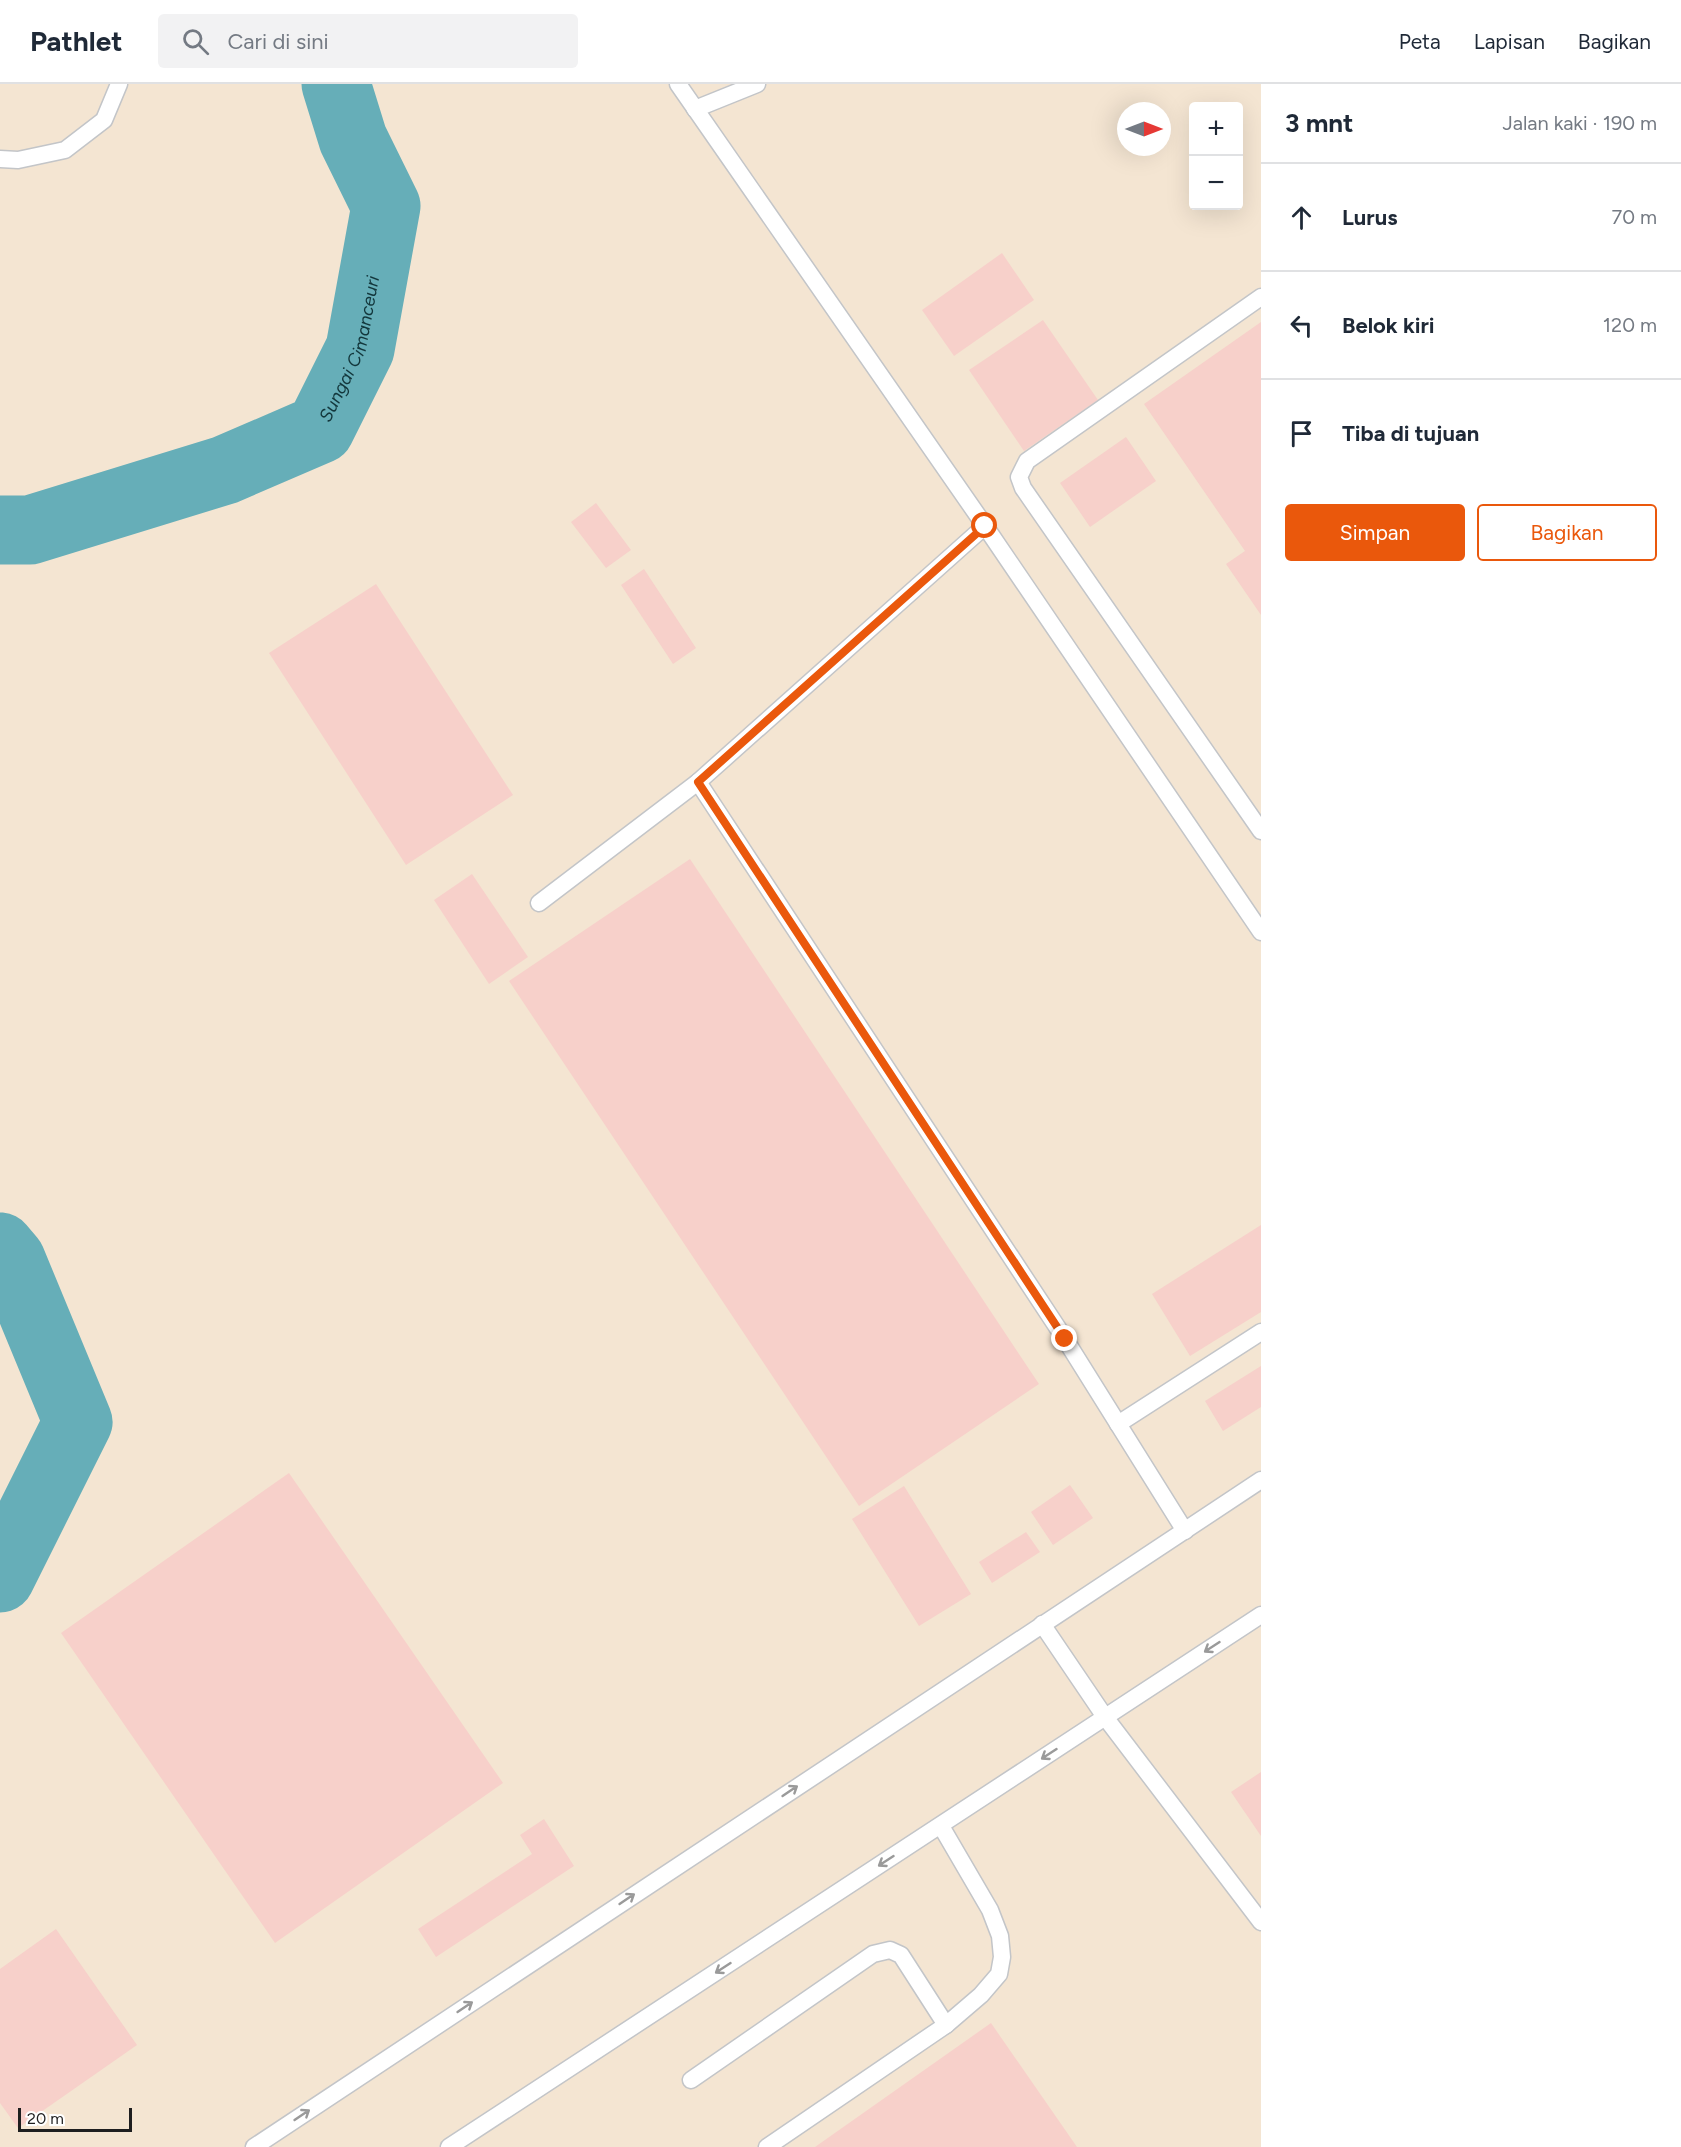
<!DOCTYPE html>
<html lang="id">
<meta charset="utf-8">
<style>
:root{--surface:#fff;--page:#f2f2f3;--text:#1f2937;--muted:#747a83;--line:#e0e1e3;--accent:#ea580c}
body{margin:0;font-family:Figtree,sans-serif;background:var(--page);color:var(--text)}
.controls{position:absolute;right:18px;top:18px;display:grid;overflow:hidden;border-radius:6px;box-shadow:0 6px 24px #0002}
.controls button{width:54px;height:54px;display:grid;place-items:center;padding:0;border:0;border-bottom:2px solid var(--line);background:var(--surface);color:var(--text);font:30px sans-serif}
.compass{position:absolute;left:1117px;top:18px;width:54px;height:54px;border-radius:50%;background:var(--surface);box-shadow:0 6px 24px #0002;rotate:90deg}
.scale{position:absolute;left:18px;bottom:15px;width:114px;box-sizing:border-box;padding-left:6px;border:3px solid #1e1e1f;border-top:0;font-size:16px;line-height:21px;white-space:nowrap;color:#1e1e1f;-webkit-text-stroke:4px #fff;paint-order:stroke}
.stop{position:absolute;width:18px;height:18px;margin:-14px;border:4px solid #ea580c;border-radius:50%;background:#fff}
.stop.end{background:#ea580c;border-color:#fff;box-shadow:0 2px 6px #0008}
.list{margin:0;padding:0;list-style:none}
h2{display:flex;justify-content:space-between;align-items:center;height:78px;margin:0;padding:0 24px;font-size:26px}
h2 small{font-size:20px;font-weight:400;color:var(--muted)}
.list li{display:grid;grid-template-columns:39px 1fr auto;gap:18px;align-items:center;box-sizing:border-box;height:108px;padding:0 24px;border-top:2px solid var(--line)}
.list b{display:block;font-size:22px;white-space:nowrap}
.list em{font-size:20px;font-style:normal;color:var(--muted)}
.actions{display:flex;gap:12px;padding:18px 24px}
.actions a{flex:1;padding:14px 0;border:2px solid var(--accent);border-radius:6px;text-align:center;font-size:21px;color:var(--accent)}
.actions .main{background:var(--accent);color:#fff}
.icon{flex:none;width:33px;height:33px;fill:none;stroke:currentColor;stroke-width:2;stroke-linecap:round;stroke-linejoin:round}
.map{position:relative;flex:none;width:1261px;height:2063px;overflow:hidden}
header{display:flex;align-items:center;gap:36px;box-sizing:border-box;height:84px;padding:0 30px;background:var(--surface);border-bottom:2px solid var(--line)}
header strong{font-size:28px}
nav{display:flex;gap:33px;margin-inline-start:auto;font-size:21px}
.search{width:420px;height:54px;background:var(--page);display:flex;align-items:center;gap:15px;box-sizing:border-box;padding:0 21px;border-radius:6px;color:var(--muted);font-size:22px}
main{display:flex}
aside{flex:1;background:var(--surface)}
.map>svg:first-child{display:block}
.industrial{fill:#f4e5d2;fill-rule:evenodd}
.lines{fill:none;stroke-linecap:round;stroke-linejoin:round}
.river{stroke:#66aeb8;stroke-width:69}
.building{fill:#f7d0ca}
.service-casing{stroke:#c3c5c8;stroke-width:19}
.service{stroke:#fff;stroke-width:16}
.oneway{stroke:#9a9a9a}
.route{stroke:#ea580c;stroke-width:8}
.labels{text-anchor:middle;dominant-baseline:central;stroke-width:4.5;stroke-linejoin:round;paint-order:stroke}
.water-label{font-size:18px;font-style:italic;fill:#13373c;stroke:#fff}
</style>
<header>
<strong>Pathlet</strong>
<div class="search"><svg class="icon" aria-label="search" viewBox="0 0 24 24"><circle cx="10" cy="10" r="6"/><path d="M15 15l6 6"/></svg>Cari di sini</div>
<nav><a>Peta</a><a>Lapisan</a><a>Bagikan</a></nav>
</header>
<main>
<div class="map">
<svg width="1261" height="2063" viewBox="0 0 1261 2063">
<rect width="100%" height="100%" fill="#f0f1f5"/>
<path class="industrial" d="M0,0H1261V2063H0ZM1194,22H1238V122H1194ZM1126,27H1162V63H1126Z"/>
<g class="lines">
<g class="river">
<path id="s1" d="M0,446H30L225,386L320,345L360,265L386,122L353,55L336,0"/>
<polyline points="0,1163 11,1176 78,1338 0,1494"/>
</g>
</g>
<g class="building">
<polygon points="1002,169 1034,216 954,272 922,226"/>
<polygon points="1043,236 1098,316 1024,367 969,286"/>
<polygon points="1261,238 1261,531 1226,480 1245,467 1144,320"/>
<polygon points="1126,353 1156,397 1090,443 1060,399"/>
<polygon points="596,419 631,466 606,484 571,438"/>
<polygon points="644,485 696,564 673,580 621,501"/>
<polygon points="376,500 513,711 406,781 269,569"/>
<polygon points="690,775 1039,1300 859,1422 509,897"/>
<polygon points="472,790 528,873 489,900 434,816"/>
<polygon points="1261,1141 1261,1228 1190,1272 1152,1210"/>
<polygon points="1261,1282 1261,1323 1223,1347 1205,1317"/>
<polygon points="289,1389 503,1699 275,1859 61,1549"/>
<polygon points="1070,1401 1093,1434 1053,1461 1031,1428"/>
<polygon points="904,1402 971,1510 919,1542 852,1435"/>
<polygon points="1026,1448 1040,1468 992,1499 979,1478"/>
<polygon points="1261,1688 1261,1752 1231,1708"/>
<polygon points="544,1735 574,1782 436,1873 418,1845 532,1770 520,1751"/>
<polygon points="56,1845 137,1961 18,2044 0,2019 0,1885"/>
<polygon points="991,1939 1077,2063 815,2063"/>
</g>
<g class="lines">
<g class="service-casing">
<g id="service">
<polyline points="678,0 985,442 1261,848"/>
<polyline points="695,25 757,0"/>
<polyline points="0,75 18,76 65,66 104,36 119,0"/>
<polyline points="1261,213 1027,377 1019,393 1023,404 1261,747"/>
<polyline points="698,698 1065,1255 1185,1447"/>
<polyline points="539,819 698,698 985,442"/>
<polyline points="1118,1340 1261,1248"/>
<polyline points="1042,1540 1105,1633 1261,1838"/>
<polyline points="691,1996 873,1870 890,1866 901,1871 946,1941"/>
<polyline points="254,2063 1261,1396"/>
<polyline points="449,2063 1261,1531"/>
<polyline points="767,2063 946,1941 981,1911 999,1890 1002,1873 1000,1852 990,1826 941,1742"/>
</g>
</g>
<use href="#service" class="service"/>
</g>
<defs><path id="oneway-shaft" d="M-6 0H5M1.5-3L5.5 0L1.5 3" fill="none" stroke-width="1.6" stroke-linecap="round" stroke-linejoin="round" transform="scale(1.5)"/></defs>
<g class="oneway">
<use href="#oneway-shaft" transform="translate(1212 1563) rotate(147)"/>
<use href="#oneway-shaft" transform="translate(1049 1670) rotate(147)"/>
<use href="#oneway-shaft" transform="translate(790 1707) rotate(-34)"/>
<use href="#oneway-shaft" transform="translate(886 1777) rotate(147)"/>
<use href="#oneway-shaft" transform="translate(627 1815) rotate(-34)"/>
<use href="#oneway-shaft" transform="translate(723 1884) rotate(147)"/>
<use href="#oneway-shaft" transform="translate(465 1923) rotate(-34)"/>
<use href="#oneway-shaft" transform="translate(302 2031) rotate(-34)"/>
</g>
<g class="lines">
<polyline class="route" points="985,442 698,698 1065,1255"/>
</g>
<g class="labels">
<g class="water-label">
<text stroke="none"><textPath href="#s1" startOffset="424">Sungai Cimanceuri</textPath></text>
</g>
</g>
</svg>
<div class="controls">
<button>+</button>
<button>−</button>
</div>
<svg class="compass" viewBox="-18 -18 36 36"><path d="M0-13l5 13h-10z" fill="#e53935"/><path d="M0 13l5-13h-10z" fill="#747a83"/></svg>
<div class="scale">20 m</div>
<div class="stop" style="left:985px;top:442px"></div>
<div class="stop end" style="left:1065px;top:1255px"></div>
</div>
<aside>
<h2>3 mnt<small>Jalan kaki · 190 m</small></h2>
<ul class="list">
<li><svg class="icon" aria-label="ahead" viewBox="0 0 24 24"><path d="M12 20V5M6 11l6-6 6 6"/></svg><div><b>Lurus</b></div><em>70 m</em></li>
<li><svg class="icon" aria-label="left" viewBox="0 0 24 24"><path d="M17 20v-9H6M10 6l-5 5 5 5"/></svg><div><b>Belok kiri</b></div><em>120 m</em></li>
<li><svg class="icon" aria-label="arrive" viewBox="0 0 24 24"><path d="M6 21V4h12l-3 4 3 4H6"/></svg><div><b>Tiba di tujuan</b></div></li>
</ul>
<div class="actions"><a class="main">Simpan</a><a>Bagikan</a></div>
</aside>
</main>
